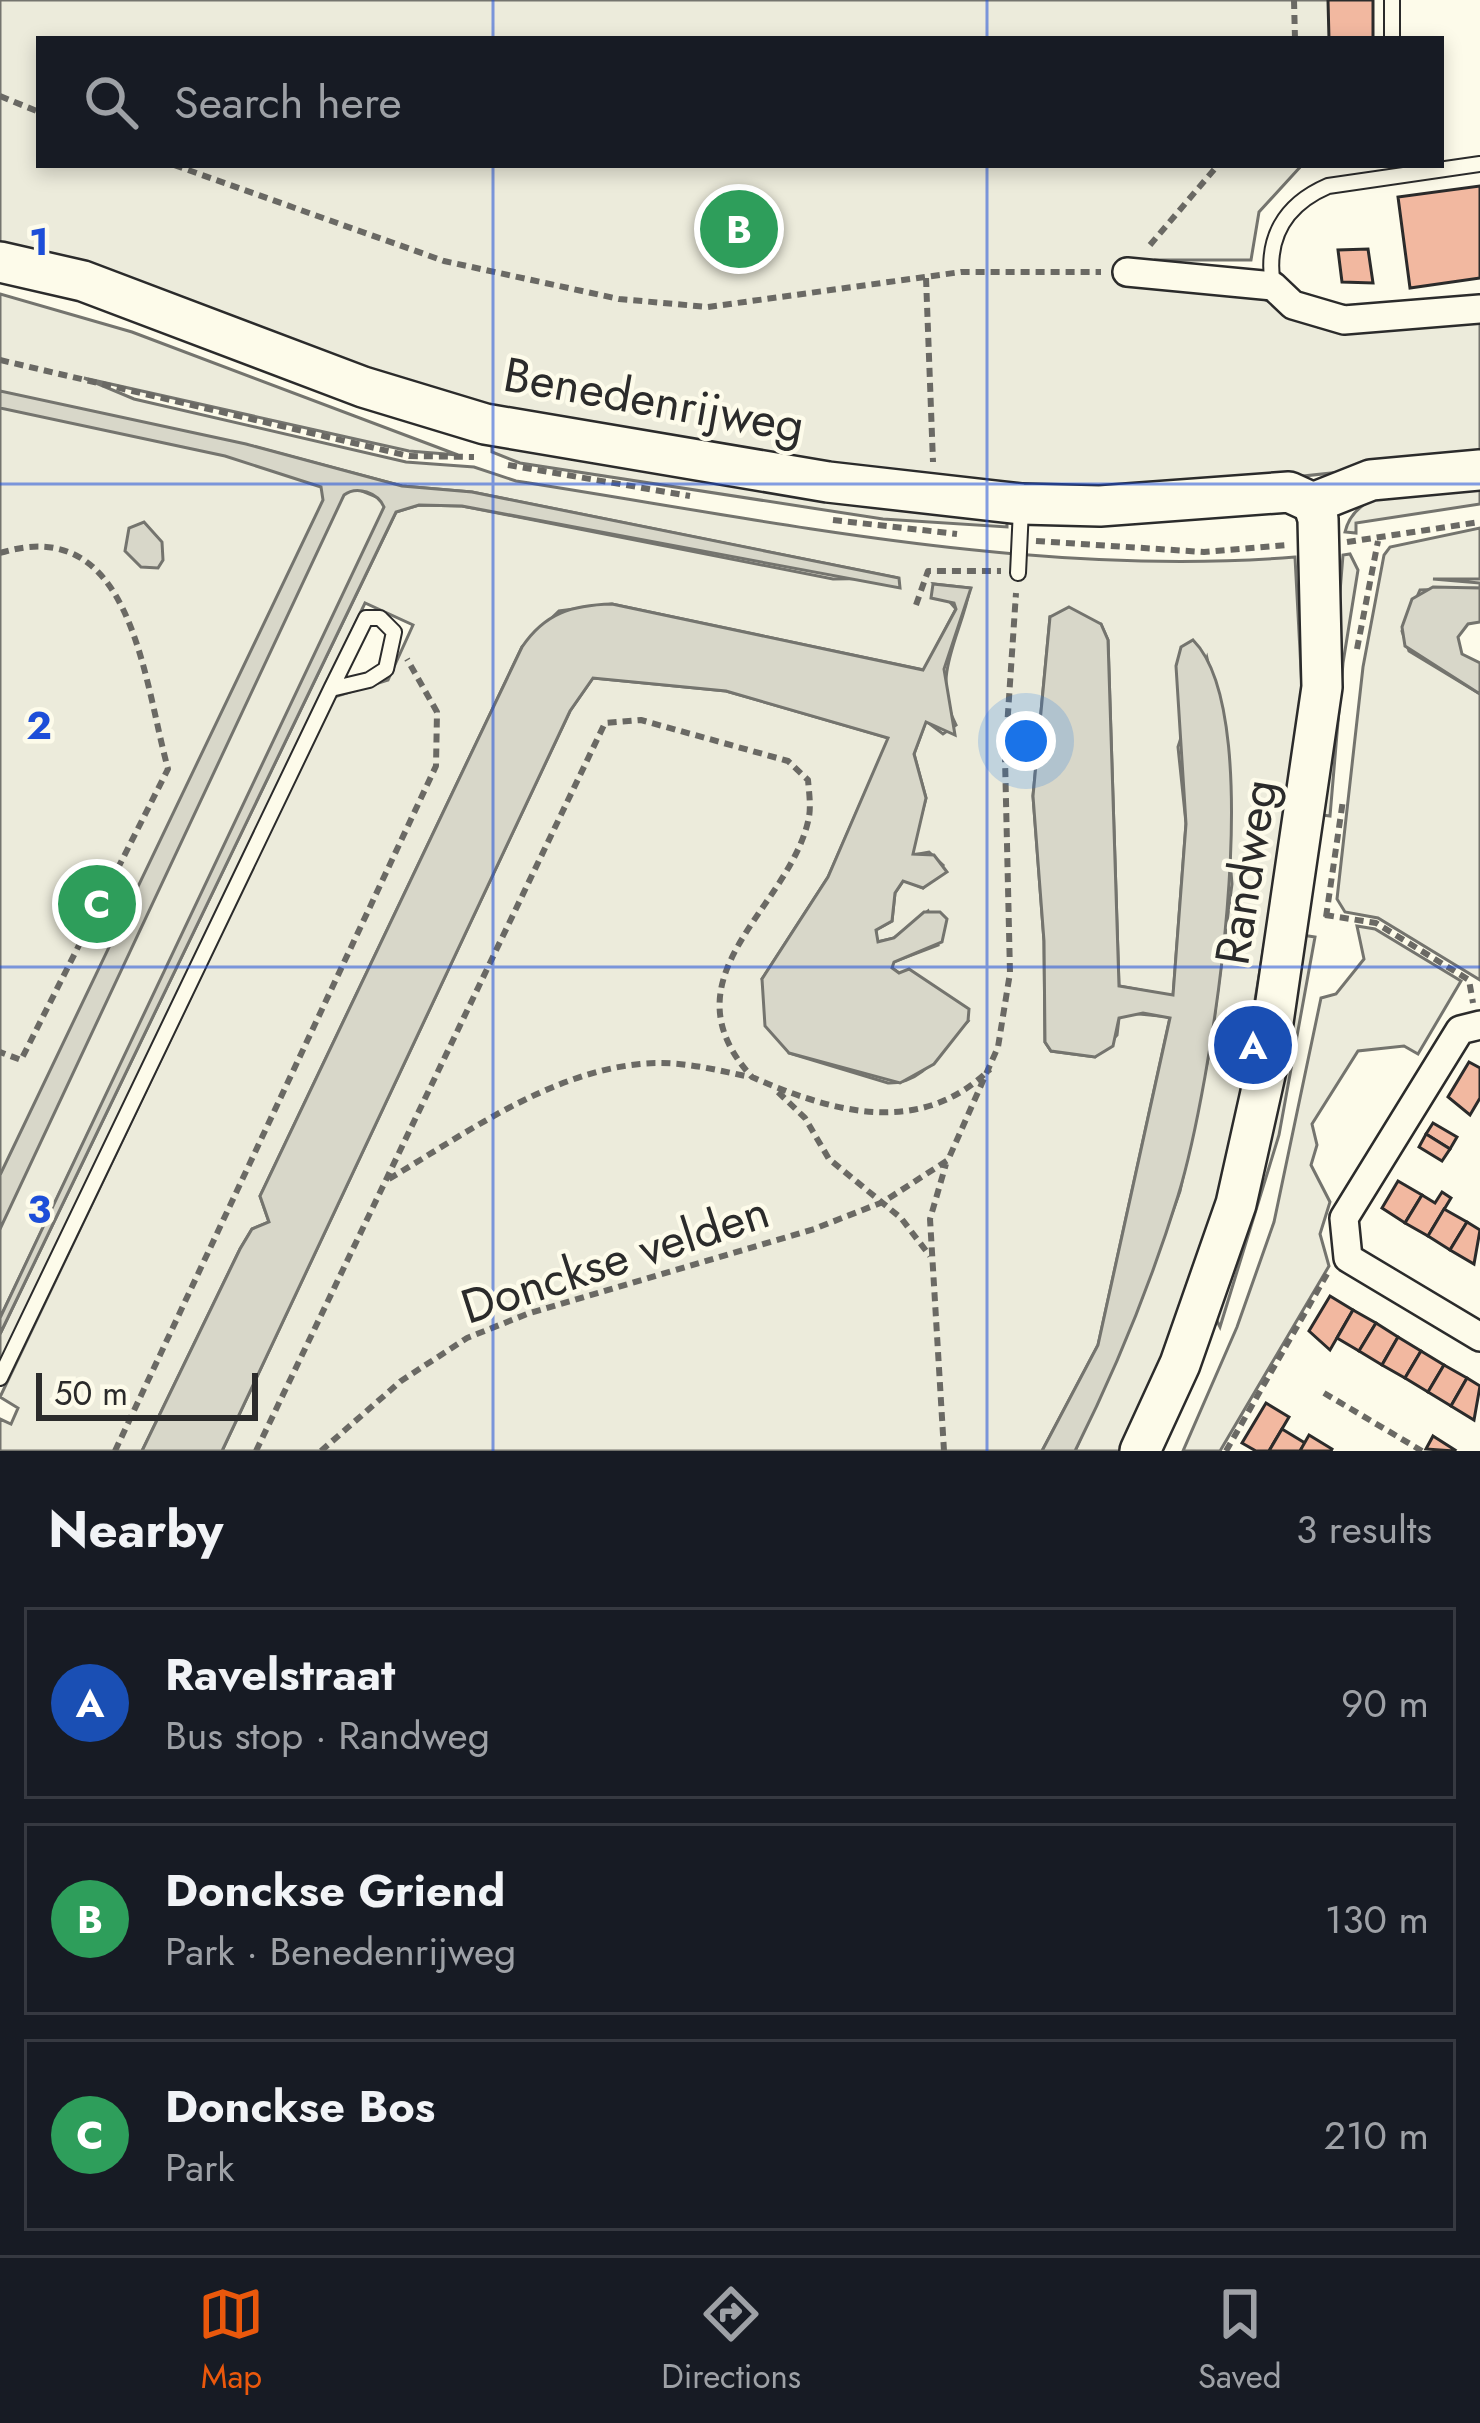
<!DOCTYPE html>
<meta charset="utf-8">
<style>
:root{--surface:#171b24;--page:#242831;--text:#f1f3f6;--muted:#9ea1a6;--line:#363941;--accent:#ea580c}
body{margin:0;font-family:Jost,sans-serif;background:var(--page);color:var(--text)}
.scale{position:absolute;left:36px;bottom:30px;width:222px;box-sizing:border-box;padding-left:12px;border:6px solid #2b2b2b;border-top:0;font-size:33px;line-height:42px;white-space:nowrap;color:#2b2b2b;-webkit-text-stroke:9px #fdfbea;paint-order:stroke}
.you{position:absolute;left:1026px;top:741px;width:42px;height:42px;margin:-30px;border:9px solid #fff;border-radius:50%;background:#1a73e8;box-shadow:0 0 0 18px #1a73e833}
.badge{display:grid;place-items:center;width:78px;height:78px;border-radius:50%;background:var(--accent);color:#fff;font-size:39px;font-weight:700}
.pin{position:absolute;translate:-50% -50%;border:6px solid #fff;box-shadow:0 3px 12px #0006}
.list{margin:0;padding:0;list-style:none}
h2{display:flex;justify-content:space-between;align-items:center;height:156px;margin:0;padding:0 48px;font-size:51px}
h2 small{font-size:39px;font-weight:400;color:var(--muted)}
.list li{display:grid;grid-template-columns:78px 1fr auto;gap:36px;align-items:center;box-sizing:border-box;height:192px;margin:0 24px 24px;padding:0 24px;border:3px solid var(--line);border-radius:0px}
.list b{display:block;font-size:45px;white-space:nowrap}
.list p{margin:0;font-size:39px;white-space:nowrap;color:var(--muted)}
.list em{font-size:39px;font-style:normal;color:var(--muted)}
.icon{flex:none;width:66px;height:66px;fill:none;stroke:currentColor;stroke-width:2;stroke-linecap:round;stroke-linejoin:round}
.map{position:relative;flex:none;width:1480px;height:1451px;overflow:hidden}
.search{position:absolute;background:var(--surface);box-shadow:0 6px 18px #0003;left:36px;right:36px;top:36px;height:132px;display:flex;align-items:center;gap:30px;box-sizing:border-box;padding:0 42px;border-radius:0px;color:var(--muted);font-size:45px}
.sheet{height:804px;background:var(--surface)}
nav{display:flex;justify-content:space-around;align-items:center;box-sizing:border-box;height:168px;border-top:3px solid var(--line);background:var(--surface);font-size:33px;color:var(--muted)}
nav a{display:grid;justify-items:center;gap:6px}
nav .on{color:var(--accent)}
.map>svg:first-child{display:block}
.green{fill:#ecebdb;stroke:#74746e;stroke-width:3}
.water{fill:#d8d7c9;stroke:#74746e;stroke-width:3}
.building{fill:#f2b8a0;stroke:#2b2b2b;stroke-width:3}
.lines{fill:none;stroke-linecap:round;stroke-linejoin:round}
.lane-casing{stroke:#2b2b2b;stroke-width:18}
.street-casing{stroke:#2b2b2b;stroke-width:32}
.secondary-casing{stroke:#2b2b2b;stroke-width:44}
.path{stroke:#6a6964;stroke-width:6;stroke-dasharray:9 6;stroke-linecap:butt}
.lane{stroke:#fdfbea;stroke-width:14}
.street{stroke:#fdfbea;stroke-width:27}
.secondary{stroke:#fdfbea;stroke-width:39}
.grid{fill:none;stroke:#1d4ed8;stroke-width:3;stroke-opacity:0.55}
.labels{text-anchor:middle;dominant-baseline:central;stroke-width:9;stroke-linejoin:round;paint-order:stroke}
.street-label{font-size:48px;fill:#2b2b2b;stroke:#fdfbea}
.grid-label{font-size:39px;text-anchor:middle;font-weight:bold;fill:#1d4ed8;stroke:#fdfbea;stroke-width:9;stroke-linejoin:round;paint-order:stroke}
</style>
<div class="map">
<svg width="1480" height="1451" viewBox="0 0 1480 1451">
<rect width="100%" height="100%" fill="#fdfbea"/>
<g class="green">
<polygon points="0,0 1334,0 1334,39 39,39 39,165 1302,165 1259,212 1251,260 1155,260 1133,284 1244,289 1318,327 1480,315 1480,457 1183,489 960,486 499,415 0,249"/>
<path d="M0,294L132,332L458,455L409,451L84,378L134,399L406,462L474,467L516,481C773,521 1035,578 1295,557L1303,708L1246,1055L1255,1058L1212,1237L1125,1451H1075L1141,1300L1180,1191L1210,1049L1232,884L1216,697L1207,658L1178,747L1186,823L1173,996L1119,986L1108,640L1101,624L1050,617L1033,796L1044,941L1045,1042L1051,1051L1095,1057L1117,1035L1119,1018L1129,1013L1170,1017L1098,1345L1042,1451H222L570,711L593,678L726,691L889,738L828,877L762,979L789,1053L888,1083C928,1084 943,1043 968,1021L892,968L893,962L938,945L928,911L894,938L877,942L876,930L892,921L895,893L904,880L923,888L943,865L929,852L913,855L912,850L926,798L914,754L926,721L943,734L956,725C930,676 961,637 970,588L934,584L956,609L924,670L612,604L559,611L522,647L260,1196L269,1222L252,1229L240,1249L142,1451H0V1419L11,1424L18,1408L0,1397L334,697L388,680L413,625L365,603L0,1369V1334L396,512L419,505L462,506L833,579L898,578L472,492L402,486L252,446L389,502L0,1318Z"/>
<polygon points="492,438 1007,516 1007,527 883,519 520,463 492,452"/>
<path d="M1480,484V504L1356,523V533L1345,532C1357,481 1437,489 1480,484Z"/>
<polygon points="1480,528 1480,579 1433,579 1480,583 1480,588 1420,590 1402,631 1409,651 1480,694 1480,980 1378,918 1345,912 1337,899 1363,667 1384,555 1390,547"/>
<polygon points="1350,554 1358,570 1343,663 1330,816 1322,815 1343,555"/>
<polygon points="1357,926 1375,929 1461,981 1418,1054 1404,1046 1358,1051 1312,1124 1317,1145 1311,1165 1330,1202 1320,1234 1329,1266 1220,1451 1183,1451 1237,1327 1274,1222 1321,998 1336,994 1364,959"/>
<polygon points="1302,935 1315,937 1279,1135 1220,1327 1213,1313"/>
</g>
<g class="water">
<path d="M0,391L246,444L402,486L472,492L899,578L900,588L462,506L419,505L396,512L0,1334V1318L384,507C378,493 357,485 344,495L0,1229V1175L323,500L321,487L225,456L0,408Z"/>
<polygon points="144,522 162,542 163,560 158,568 141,567 125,551 129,528"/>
<path d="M933,584L971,588L944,669L955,735L926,722L914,754L926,798L913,854L934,855L947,872L923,888L903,881L895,893L892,921L876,930L878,942L894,938L924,912H940L947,919L942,942L894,962L892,968L899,973L909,969L969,1009L968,1021L934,1064L900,1083L789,1053L765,1026L762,979L828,877L888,738L726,691L593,678L570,711L222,1451H142L240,1249L252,1229L269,1222L260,1196L522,647C545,613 572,605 612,604L923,670L956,609L954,603L931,598Z"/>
<polygon points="1433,587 1480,588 1480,622 1468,624 1458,637 1462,654 1480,663 1480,694 1405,646 1402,627 1412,599"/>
<path d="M1069,607L1101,624L1108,640L1119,986L1173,995L1186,824L1176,666L1181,647L1193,640C1272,719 1210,1093 1178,1196C1151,1283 1116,1369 1075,1451H1042L1098,1345L1170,1018L1143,1013L1119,1018L1113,1046L1095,1057L1051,1051L1045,1042L1044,941L1033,796L1050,617Z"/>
</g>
<g class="building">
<polygon points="1328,0 1373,0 1373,39 1329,39"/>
<polygon points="1480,186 1480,278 1410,288 1398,197"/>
<polygon points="1368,249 1373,283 1342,282 1338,250"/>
<polygon points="1469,1062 1480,1068 1480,1098 1470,1115 1448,1097"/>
<polygon points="1433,1123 1457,1137 1450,1149 1426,1134"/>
<polygon points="1426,1134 1450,1149 1442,1161 1419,1147"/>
<polygon points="1398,1181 1422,1195 1405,1223 1382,1208"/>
<polygon points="1442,1192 1451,1198 1428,1236 1405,1223 1422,1195 1435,1203"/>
<polygon points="1444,1209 1467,1222 1450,1250 1428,1236"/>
<polygon points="1467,1222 1480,1230 1474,1264 1450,1250"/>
<polygon points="1330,1296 1353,1310 1330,1350 1309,1331"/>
<polygon points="1353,1310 1376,1323 1359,1351 1337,1338"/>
<polygon points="1376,1323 1398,1337 1382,1365 1359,1351"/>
<polygon points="1398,1337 1421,1351 1405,1378 1382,1365"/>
<polygon points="1421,1351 1444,1365 1428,1392 1405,1378"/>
<polygon points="1444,1365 1467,1378 1451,1406 1428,1392"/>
<polygon points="1467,1378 1480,1386 1474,1420 1451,1406"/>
<polygon points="1266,1403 1289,1417 1269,1451 1256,1451 1242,1443"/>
<polygon points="1282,1429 1305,1443 1300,1451 1269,1451"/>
<polygon points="1309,1435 1332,1449 1331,1451 1300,1451"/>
<polygon points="1433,1436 1455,1450 1454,1451 1426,1449"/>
</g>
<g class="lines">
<g class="lane-casing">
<g id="lane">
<polyline points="1392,39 1392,0"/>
<path d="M1273,286C1265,239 1284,205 1328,186L1480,164"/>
<polyline points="1018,573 1021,509"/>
<polyline points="0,1378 331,689 366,618 380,618 394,632 386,669 369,680 331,689"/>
</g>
</g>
<g class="street-casing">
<g id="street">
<polyline points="1127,272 1273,286 1293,305 1344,320 1480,309"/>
<polyline points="1480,1025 1460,1030 1344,1218 1348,1258 1480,1337"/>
</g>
</g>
<g class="secondary-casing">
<g id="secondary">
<polyline points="0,262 83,281 363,387 485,424 828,482 1022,504 1100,506 1289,492 1313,503"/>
<polyline points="1313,503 1371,480 1480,470"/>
<polyline points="1140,1451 1180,1364 1236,1204 1266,1070 1322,687 1318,519 1313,503"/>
</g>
</g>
<g class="path">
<polyline points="1294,0 1295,39"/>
<polyline points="0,96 39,112"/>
<polyline points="174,165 444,261 619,299 708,307 961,272 1101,272"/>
<polyline points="1150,245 1218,165"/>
<polyline points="926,278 933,462"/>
<polyline points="0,360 409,456 474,457"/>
<polyline points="508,465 690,496"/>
<polyline points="833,520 957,534"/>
<polyline points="1036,541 1204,552 1286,545"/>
<polyline points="1347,542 1480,522"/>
<path d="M0,553C132,512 143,678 168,769L21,1060L0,1052"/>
<polyline points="916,605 928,571 1001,571"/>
<polyline points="1357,649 1378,541"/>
<polyline points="1325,915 1376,923 1469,980 1473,1003"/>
<polyline points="1326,917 1343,800"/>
<polyline points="778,1092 805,1118 829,1159 901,1218 930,1256"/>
<path d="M389,1179C466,1133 549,1073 640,1064C677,1060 713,1069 750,1077"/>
<polyline points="1324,1393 1422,1451"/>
<polyline points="115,1451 436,766 437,712 407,659"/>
<path d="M256,1451L605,723L641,720L788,761L808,780C809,792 811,805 809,817C791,909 660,976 752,1077C832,1112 920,1138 990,1069"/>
<polyline points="321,1451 401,1381 467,1338 527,1314 814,1229 883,1202 948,1160 998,1047 1010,973 1005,758 1016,593"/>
<polyline points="944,1451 930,1219 946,1164"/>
<polyline points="1226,1451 1327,1274"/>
</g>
<use href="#lane" class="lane"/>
<use href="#street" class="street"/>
<use href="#secondary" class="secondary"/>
</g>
<path class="grid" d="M493,0V39M987,0V39M493,165V1451M987,165V1451M0,484H1480M0,967H1480"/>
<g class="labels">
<g class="street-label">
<text transform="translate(654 400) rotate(10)">Benedenrijweg</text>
<text transform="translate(1246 872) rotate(-81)">Randweg</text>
<text transform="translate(615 1259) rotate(-18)">Donckse velden</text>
</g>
</g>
<g class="grid-label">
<text x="39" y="255">1</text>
<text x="39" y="739">2</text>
<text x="39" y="1223">3</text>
</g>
</svg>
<div class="scale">50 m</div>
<div class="you"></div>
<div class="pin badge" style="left:1253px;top:1045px;background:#1a4fb4">A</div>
<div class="pin badge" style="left:739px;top:229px;background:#2e9e5b">B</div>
<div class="pin badge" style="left:97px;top:904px;background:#2e9e5b">C</div>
<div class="search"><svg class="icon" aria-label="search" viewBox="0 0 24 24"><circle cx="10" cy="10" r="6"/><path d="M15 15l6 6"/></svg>Search here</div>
</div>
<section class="sheet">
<h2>Nearby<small>3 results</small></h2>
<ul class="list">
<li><span class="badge" style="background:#1a4fb4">A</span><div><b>Ravelstraat</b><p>Bus stop · Randweg</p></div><em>90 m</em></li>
<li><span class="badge" style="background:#2e9e5b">B</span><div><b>Donckse Griend</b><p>Park · Benedenrijweg</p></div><em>130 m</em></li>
<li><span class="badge" style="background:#2e9e5b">C</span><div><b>Donckse Bos</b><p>Park</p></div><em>210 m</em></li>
</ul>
</section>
<nav>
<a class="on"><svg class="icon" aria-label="map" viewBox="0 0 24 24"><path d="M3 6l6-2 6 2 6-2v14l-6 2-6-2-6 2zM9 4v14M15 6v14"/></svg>Map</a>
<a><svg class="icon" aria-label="directions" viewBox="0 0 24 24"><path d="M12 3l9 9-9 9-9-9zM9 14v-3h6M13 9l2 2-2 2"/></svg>Directions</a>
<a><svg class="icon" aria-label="saved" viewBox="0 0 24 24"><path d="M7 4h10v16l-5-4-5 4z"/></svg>Saved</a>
</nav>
